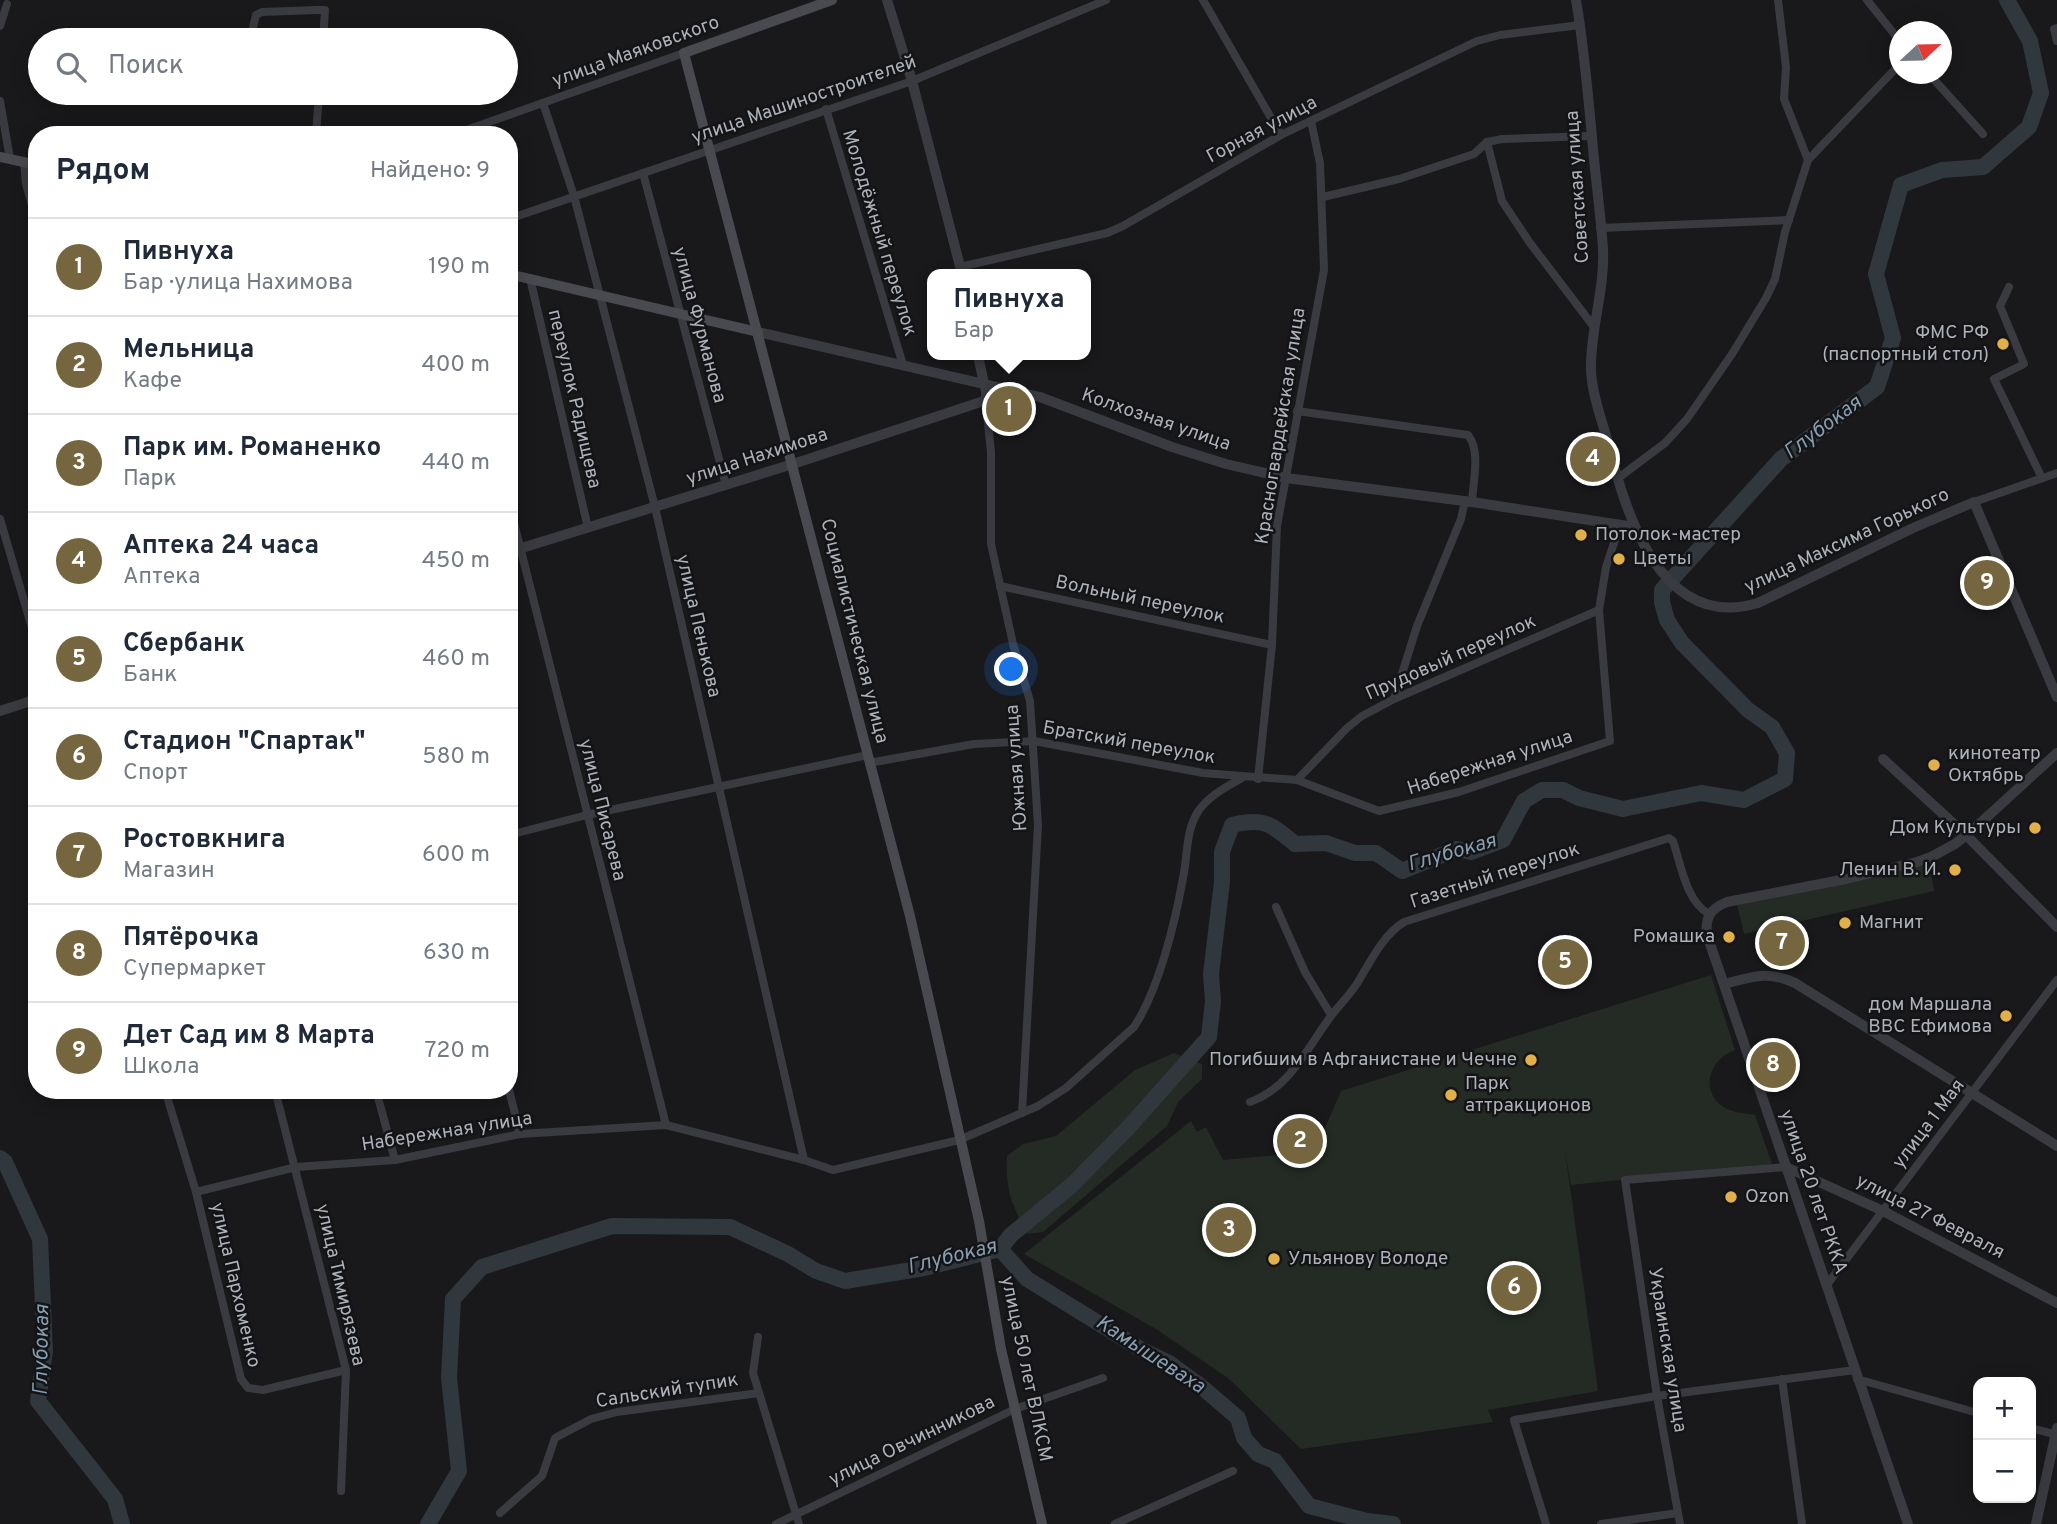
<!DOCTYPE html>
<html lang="ru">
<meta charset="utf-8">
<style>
:root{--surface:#fff;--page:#f6f6f7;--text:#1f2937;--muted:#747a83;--line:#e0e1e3;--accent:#766640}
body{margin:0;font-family:Overpass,sans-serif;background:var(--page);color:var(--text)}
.controls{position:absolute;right:21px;bottom:21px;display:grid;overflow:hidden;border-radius:14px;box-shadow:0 4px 18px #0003}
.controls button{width:63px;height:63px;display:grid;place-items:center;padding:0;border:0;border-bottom:2px solid var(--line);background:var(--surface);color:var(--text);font:35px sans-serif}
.compass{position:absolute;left:1889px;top:21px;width:63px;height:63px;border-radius:50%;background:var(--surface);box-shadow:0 4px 18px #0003;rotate:68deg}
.you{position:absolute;left:1012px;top:670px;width:24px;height:24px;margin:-18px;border:5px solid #fff;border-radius:50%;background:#1a73e8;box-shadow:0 0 0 10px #1a73e833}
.badge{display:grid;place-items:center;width:46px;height:46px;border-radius:50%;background:var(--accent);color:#fff;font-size:23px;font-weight:700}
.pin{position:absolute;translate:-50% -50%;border:4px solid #fff;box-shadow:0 2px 7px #0006}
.popup{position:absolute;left:927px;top:269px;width:164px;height:91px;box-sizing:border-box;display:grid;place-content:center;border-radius:14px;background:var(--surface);filter:drop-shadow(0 2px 5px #0005);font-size:23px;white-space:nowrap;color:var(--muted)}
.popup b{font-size:26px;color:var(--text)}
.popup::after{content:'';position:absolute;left:50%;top:100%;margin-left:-14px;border:14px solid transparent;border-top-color:var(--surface)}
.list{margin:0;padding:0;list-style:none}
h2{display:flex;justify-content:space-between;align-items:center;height:91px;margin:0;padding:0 28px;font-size:30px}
h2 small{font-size:23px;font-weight:400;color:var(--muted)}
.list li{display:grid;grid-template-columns:46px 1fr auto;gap:21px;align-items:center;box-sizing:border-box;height:98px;padding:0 28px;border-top:2px solid var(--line)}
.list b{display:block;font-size:26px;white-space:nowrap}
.list p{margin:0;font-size:23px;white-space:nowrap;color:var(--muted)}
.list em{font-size:23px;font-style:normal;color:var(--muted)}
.icon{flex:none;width:38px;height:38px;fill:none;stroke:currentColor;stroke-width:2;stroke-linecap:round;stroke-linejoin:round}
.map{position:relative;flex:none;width:2057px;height:1524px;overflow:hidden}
.search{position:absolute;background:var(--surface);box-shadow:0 4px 18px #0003;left:28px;top:28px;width:490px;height:77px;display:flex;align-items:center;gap:18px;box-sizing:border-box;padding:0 24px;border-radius:38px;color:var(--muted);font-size:26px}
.panel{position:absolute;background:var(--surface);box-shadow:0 4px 18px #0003;left:28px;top:126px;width:490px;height:973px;border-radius:28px}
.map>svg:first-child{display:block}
.green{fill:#232b24}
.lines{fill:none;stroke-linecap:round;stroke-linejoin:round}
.river{stroke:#30383e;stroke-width:16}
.minor{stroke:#3a3b40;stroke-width:8}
.tertiary{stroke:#3a3b40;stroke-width:10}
.secondary{stroke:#494a4f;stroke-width:10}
.poi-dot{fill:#e1b04b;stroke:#141416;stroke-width:2.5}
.labels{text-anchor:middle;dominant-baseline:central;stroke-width:5;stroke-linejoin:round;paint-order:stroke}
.street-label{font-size:19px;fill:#adb1b9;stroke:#141416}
.poi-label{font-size:19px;fill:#adb1b9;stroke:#141416;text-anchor:start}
.water-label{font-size:21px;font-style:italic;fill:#879db1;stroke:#141416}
</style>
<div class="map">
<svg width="2057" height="1524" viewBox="0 0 2057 1524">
<rect width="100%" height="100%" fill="#19191b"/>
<g class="green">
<polygon points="1930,864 1934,891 1744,934 1737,905"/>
<path d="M1711,975L1735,1050C1711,1058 1699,1089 1722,1106C1732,1113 1744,1113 1755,1115L1772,1164L1571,1185L1565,1150L1598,1391L1488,1410L1493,1422L1301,1449L1228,1378L1156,1329L1024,1254L1191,1121L1197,1132L1206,1127L1223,1160L1290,1154L1319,1142L1341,1091Z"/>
<path d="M1174,1053L1202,1064V1079L1178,1102L1167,1126L1043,1232L1027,1234C1012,1204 1005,1191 1007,1156L1023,1144L1056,1136L1135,1070Z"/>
</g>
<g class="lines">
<g class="river">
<polyline points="0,1158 5,1162 40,1239 45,1351 38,1401 115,1499 122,1524"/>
<polyline points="1000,1249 1027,1279 1142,1350 1169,1363 1203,1388 1238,1418 1244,1438 1258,1454 1275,1461 1309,1506 1367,1521 1393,1524"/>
<path d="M428,1524L459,1471L449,1378L453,1299L482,1267L612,1226L730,1227L788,1254L816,1271L845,1281L924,1268L1000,1249L1011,1235L1072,1185L1127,1129L1209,1037L1213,1001L1211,974L1222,882V852L1232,825C1264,817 1271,824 1295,844L1326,843L1355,853H1376L1402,871L1457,849L1471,852L1503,840L1524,801L1542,790H1563L1579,798L1623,809L1701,793L1744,800L1785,779L1787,753L1772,727L1748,710L1682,643L1667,620L1662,602V590L1781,459L1877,387L1893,338L1876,274L1901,185L1942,170L1983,167L2029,127L2041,93L2030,41L2007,0"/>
</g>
<g class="minor">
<polyline points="1203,0 1281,135"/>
<polyline points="1867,0 1899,40"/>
<polyline points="0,26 7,4"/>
<polyline points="2057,28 2054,29 2057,41"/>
<polyline points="250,40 256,15 262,12 317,10 325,10 323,40"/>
<polyline points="1929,74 1983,134"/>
<polyline points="0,101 10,159"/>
<polyline points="543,103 574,196 655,507 804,1160"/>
<polyline points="826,109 903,365"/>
<polyline points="316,135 319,93"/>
<polyline points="452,135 684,53"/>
<polyline points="1487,142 1502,201 1530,243 1594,327"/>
<polyline points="1808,160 1899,65"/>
<polyline points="24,162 26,184 37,223"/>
<polyline points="643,173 726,485"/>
<polyline points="1323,197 1399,179 1474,154 1487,142 1502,139 1592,136"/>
<polyline points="509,219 912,81 1106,0"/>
<polyline points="1600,228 1789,220"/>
<polyline points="960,267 1107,233 1123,226 1281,135 1477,41 1500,35 1580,25"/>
<polyline points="530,278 588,528"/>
<polyline points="2009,287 2000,306 2024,364 1994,379 2042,478"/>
<polyline points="984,384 991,452 991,544 1013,644 1030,701 1038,825 1022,1113"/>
<path d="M1297,411L1468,435C1481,451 1473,482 1472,502"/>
<polyline points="1617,479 1665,443 1687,419 1732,354 1766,298 1775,279 1785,232 1808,160 1784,99 1786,67 1778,0"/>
<polyline points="1974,502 2057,473"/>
<polyline points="509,503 666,1125"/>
<polyline points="0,519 37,645"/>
<polyline points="1000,586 1272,645"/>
<polyline points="1394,699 1417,626 1461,519 1465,501"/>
<polyline points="869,763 974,744 1034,741 1203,773 1297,780 1379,811 1459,792 1610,741 1599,610 1606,567 1620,525"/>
<polyline points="1258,779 1272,645 1277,526 1324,270 1320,163 1311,121"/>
<polyline points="1297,780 1347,728 1362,716 1394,699 1599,610"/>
<polyline points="509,835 587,815 868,755"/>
<polyline points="1276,907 1305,972 1331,1015"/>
<polyline points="165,1090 196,1192 241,1379 248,1388 263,1390 346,1370"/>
<polyline points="275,1090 346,1370 341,1491"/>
<polyline points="376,1090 395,1160"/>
<polyline points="509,1090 520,1134"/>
<path d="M1250,1102C1290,1088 1307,1048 1331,1016C1339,1005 1350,995 1358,982C1370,962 1383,935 1404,922L1669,838L1673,841C1681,865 1686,901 1709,914"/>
<path d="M196,1192L296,1167L395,1160L520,1134L666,1125L804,1160L833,1170L959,1140L1038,1106L1066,1088L1134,1027C1159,989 1175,923 1183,878C1188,855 1185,831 1199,810C1210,795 1226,787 1242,778"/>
<polyline points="1826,1286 2057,980"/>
<polyline points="758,1337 753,1373 799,1524"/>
<polyline points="1782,1379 1802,1524"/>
<polyline points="1857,1379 1978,1413"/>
<polyline points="2031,1428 2057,1435"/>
<polyline points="500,1513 542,1476 555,1438 591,1419 617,1412 759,1393"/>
<polyline points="776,1524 1015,1409 1103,1378"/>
<polyline points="1115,1524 1233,1471"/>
<polyline points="1546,1524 1514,1420 1657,1396 1855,1370"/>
<polyline points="1601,1524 1678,1513"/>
<polyline points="1680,1524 1657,1396 1625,1180 1786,1167"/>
</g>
<g class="tertiary">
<polyline points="887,0 912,81 962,274"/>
<path d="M1576,0C1585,52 1589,106 1594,159C1597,189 1601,219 1603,249C1605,290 1590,330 1591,370C1592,395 1602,420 1608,443C1626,514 1661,632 1758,603L1913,528L1974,502L2057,697"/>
<polyline points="758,332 1040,397 1172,447 1226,464 1286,478 1472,502 1634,527"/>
<polyline points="978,355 984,384"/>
<polyline points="509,552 793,464 1014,391"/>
<polyline points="0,711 37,699"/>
<polyline points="1883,759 1966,835 2057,927"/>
<path d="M1724,984C1752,977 1768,970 1795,983L2057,1146"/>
<polyline points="1786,1167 1883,1211 2057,1303"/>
<path d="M1908,1524L1707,935C1705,917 1710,909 1727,902L1846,879L1917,862L1931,857L1955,844L1976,827L2057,753"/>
<polyline points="2036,1524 2057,1428"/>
</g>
<g class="secondary">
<polyline points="832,0 684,53 910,916 979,1221 1001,1349 1042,1524"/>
<polyline points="0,157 37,165"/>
<polyline points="509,274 758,332"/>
</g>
</g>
<g class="poi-dot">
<circle cx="2003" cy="344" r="7"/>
<circle cx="1581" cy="535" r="7"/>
<circle cx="1619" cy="559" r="7"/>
<circle cx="1934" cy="765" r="7"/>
<circle cx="2035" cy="828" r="7"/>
<circle cx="1955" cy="870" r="7"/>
<circle cx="1845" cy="923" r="7"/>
<circle cx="1729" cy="937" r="7"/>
<circle cx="2006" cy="1016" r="7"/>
<circle cx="1531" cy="1060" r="7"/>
<circle cx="1451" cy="1095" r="7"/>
<circle cx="1731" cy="1197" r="7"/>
<circle cx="1274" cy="1259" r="7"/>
</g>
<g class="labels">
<g class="street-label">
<text transform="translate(636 52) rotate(-20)">улица Маяковского</text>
<text transform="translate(804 100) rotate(-19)">улица Машиностроителей</text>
<text transform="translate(1262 130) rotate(-28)">Горная улица</text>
<text transform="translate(1578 187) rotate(-94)">Советская улица</text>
<text transform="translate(879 233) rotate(73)">Молодёжный переулок</text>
<text transform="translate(699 325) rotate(75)">улица Фурманова</text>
<text transform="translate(574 399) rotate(77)">переулок Радищева</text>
<text transform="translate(1156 420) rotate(19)">Колхозная улица</text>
<text transform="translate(1281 426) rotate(-81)">Красногвардейская улица</text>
<text transform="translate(757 457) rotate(-18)">улица Нахимова</text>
<text transform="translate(1847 541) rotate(-25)">улица Максима Горького</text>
<text transform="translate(1140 600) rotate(12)">Вольный переулок</text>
<text transform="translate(698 626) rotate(77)">улица Пенькова</text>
<text transform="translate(854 631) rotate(76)">Социалистическая улица</text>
<text transform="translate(1451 658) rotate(-24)">Прудовый переулок</text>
<text transform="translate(1129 743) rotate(10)">Братский переулок</text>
<text transform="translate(1490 763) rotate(-18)">Набережная улица</text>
<text transform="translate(1017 768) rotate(-94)">Южная улица</text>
<text transform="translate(602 810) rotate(76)">улица Писарева</text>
<text transform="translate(1495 876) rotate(-18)">Газетный переулок</text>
<text transform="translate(1929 1124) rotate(-53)">улица 1 Мая</text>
<text transform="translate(447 1132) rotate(-9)">Набережная улица</text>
<text transform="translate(1813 1192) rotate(71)">улица 20 лет РККА</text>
<text transform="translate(1930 1217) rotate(27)">улица 27 Февраля</text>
<text transform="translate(235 1285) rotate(77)">улица Пархоменко</text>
<text transform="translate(340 1285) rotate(77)">улица Тимирязева</text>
<text transform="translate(1667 1350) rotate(81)">Украинская улица</text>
<text transform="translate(1026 1369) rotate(78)">улица 50 лет ВЛКСМ</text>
<text transform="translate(667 1391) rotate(-9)">Сальский тупик</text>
<text transform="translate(912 1441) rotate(-26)">улица Овчинникова</text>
</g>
<g class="poi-label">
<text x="1989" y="333" text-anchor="end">ФМС РФ<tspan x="1989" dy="22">(паспортный стол)</tspan></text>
<text x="1595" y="535">Потолок-мастер</text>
<text x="1633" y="559">Цветы</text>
<text x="1948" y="754">кинотеатр<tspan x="1948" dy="22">Октябрь</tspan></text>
<text x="2021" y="828" text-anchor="end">Дом Культуры</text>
<text x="1941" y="870" text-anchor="end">Ленин В. И.</text>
<text x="1859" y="923">Магнит</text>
<text x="1715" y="937" text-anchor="end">Ромашка</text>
<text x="1992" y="1005" text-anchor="end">дом Маршала<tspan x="1992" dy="22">ВВС Ефимова</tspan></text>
<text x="1517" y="1060" text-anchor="end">Погибшим в Афганистане и Чечне</text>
<text x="1465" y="1084">Парк<tspan x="1465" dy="22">аттракционов</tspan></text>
<text x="1745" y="1197">Ozon</text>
<text x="1288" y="1259">Ульянову Володе</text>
</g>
<g class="water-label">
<text transform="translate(1823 428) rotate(-37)">Глубокая</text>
<text transform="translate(1452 853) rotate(-16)">Глубокая</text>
<text transform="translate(952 1257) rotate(-14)">Глубокая</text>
<text transform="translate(42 1350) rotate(-89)">Глубокая</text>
<text transform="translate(1150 1355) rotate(33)">Камышеваха</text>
</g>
</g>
</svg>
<div class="controls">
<button>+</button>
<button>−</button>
</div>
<svg class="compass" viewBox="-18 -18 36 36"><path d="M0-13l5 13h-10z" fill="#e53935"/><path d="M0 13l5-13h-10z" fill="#747a83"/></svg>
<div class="you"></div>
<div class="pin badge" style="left:1009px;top:409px">1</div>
<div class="popup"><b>Пивнуха</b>Бар</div>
<div class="pin badge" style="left:1300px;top:1141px">2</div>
<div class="pin badge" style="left:1229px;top:1230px">3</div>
<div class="pin badge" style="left:1593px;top:459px">4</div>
<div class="pin badge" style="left:1565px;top:962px">5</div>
<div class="pin badge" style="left:1514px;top:1288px">6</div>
<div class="pin badge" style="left:1782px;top:943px">7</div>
<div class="pin badge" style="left:1773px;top:1065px">8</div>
<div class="pin badge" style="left:1987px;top:583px">9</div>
<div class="search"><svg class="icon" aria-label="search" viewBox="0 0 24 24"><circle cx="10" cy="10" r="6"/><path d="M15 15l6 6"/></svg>Поиск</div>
<section class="panel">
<h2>Рядом<small>Найдено: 9</small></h2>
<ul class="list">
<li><span class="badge">1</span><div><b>Пивнуха</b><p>Бар · улица Нахимова</p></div><em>190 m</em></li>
<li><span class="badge">2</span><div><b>Мельница</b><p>Кафе</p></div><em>400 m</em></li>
<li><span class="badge">3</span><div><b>Парк им. Романенко</b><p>Парк</p></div><em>440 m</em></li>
<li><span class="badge">4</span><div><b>Аптека 24 часа</b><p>Аптека</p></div><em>450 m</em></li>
<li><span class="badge">5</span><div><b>Сбербанк</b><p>Банк</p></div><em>460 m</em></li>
<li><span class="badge">6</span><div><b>Стадион &quot;Спартак&quot;</b><p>Спорт</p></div><em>580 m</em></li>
<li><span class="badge">7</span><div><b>Ростовкнига</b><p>Магазин</p></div><em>600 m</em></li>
<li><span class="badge">8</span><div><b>Пятёрочка</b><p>Супермаркет</p></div><em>630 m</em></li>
<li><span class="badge">9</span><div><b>Дет Сад им 8 Марта</b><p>Школа</p></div><em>720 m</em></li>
</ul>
</section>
</div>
